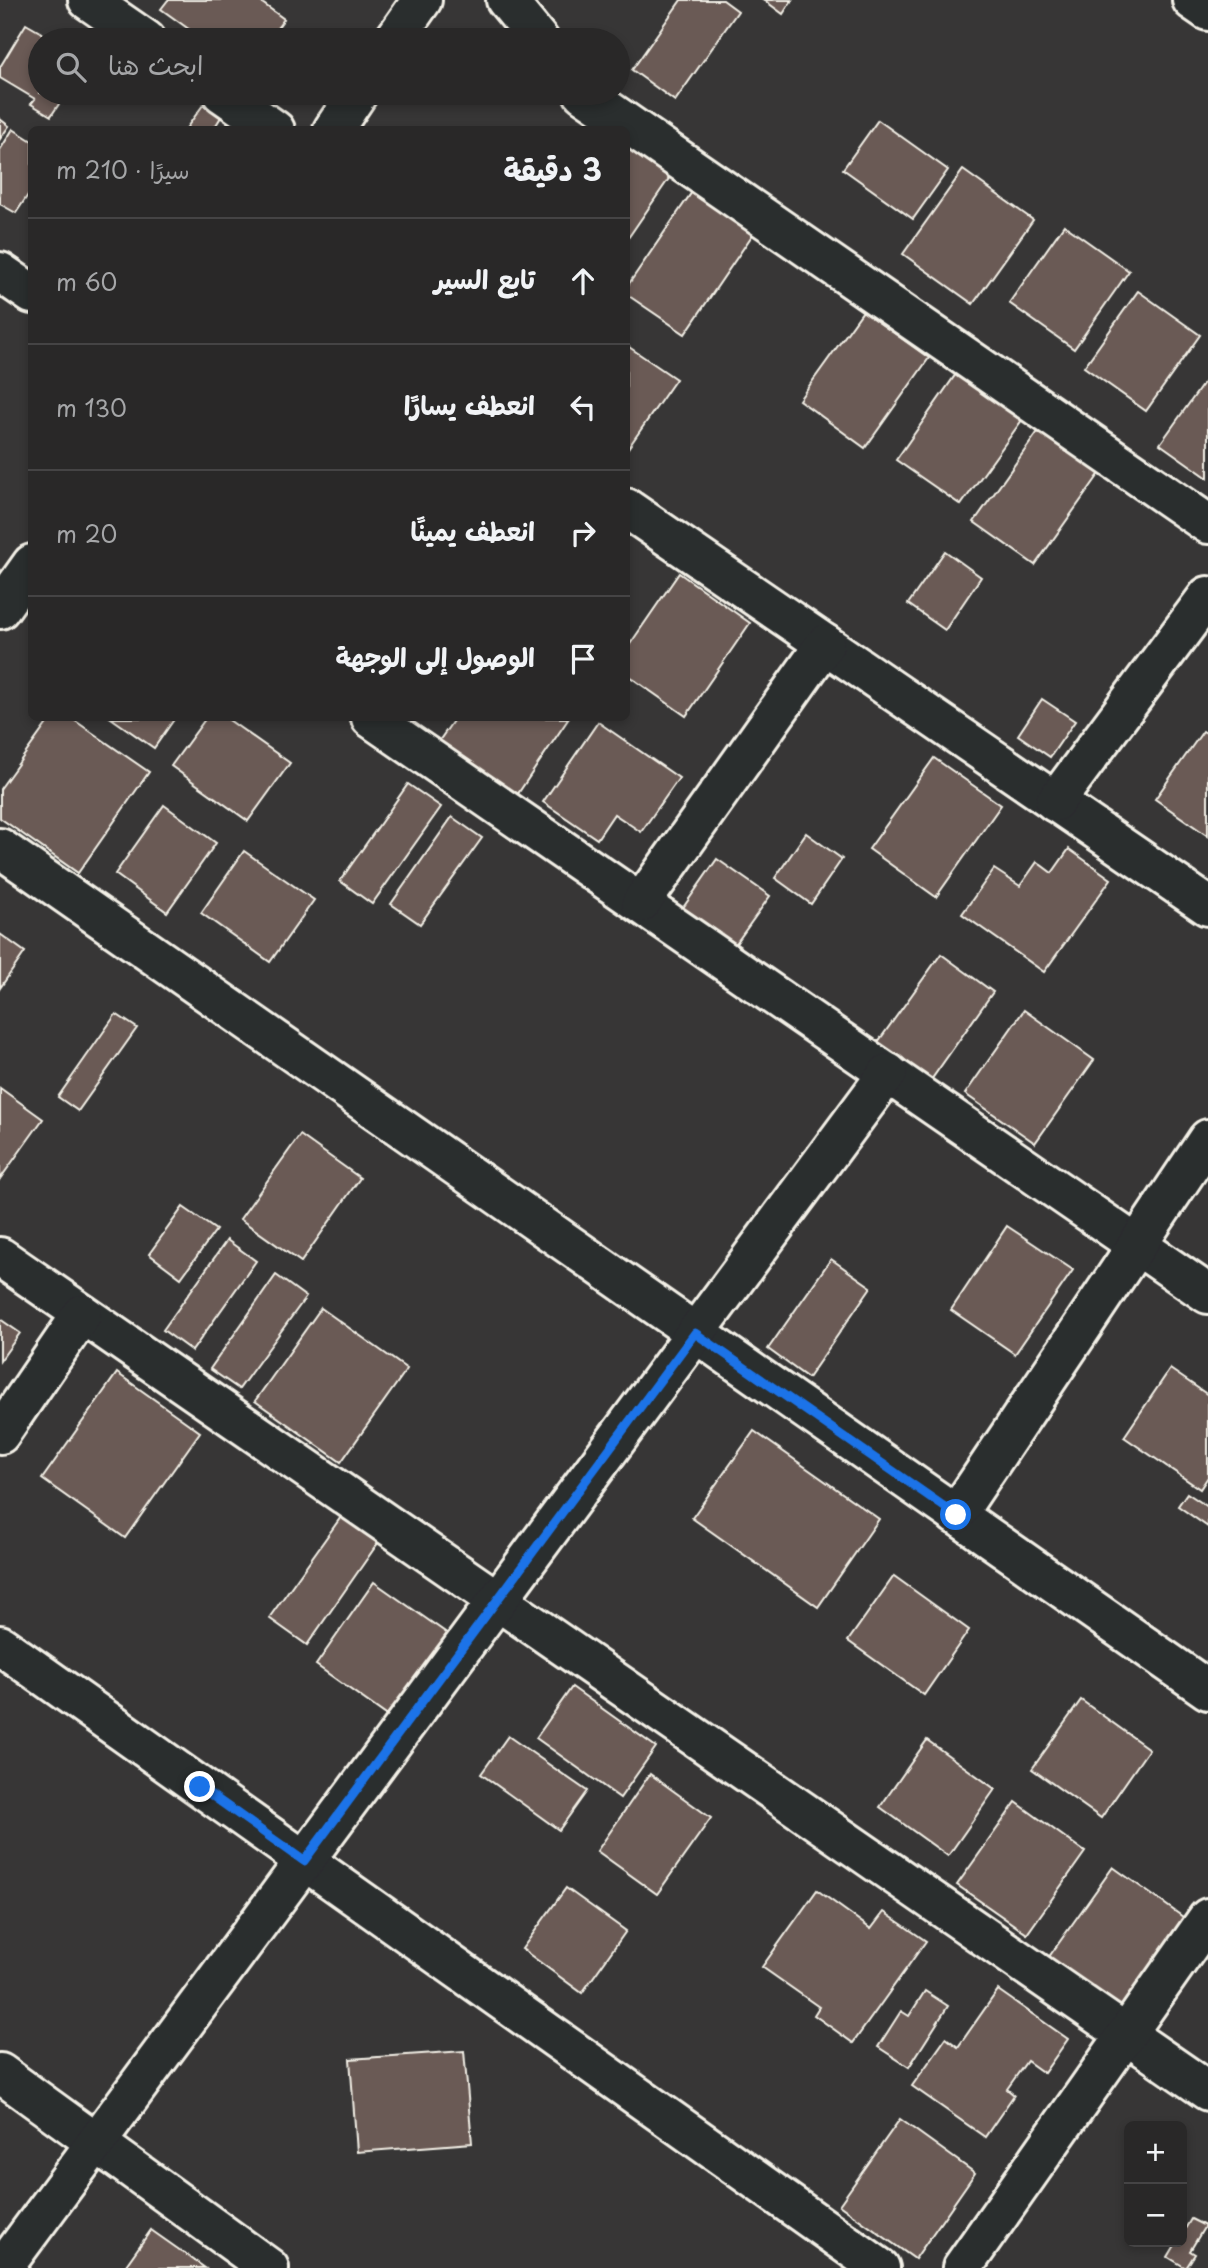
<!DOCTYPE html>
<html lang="ar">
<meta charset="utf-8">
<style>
:root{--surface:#292828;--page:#313030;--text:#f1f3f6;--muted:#a5a6a8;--line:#454445}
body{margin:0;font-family:"Playpen Sans","Playpen Sans Arabic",sans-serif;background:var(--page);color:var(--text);direction:rtl}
.controls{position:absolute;right:21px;bottom:21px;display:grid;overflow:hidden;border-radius:10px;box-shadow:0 4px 10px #0003}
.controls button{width:63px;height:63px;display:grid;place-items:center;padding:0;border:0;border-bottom:2px solid var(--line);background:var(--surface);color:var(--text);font:35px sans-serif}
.stop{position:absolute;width:21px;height:21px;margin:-16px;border:5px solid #1a73e8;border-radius:50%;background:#fff}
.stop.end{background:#1a73e8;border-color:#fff;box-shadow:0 2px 7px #0008}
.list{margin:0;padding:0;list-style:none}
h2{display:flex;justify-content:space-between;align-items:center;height:91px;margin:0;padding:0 28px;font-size:30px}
h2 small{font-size:23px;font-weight:400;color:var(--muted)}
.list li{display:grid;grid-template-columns:46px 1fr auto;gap:21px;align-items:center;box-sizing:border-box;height:126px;padding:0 28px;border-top:2px solid var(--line)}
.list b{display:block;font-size:26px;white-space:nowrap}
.list em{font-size:23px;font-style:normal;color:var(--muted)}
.icon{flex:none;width:38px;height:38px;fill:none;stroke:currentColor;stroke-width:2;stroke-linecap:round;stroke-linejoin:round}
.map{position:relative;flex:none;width:1208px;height:2268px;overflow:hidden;direction:ltr}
.search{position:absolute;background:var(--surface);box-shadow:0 4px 10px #0003;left:28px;top:28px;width:602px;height:77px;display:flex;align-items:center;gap:18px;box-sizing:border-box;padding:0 24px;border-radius:38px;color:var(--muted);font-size:26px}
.panel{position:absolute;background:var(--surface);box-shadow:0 4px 10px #0003;left:28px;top:126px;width:602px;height:595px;border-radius:10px;direction:rtl}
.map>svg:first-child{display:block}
.building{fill:#6b5a54;stroke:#f4f1e8;stroke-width:2}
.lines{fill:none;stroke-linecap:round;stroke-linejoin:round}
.minor-casing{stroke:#f4f1e8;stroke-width:44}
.minor{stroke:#2a2d2e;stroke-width:38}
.route{stroke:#1a73e8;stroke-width:9}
</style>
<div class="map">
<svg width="1208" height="2268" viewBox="0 0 1208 2268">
<rect width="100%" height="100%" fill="#373636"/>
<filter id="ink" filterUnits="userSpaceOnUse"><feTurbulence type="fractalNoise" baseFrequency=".0143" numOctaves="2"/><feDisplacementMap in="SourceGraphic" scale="14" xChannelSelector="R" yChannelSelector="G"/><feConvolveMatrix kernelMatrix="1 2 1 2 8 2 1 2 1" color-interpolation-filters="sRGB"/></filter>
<g filter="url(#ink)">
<g class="building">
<polygon points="168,0 258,0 284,19 268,40 204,40 161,9"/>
<polygon points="681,0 723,0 738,11 675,101 632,70"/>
<polygon points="764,0 792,0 783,14"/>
<polygon points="26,24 52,39 40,40 40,93 65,95 51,116 31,104 35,99 0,78 0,67"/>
<polygon points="203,105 221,117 213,130 185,130"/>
<polygon points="0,119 9,126 0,139"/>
<polygon points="878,120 948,170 913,219 843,169"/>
<polygon points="13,129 32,141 32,189 16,213 0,204 0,150"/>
<polygon points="626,147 670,177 626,241"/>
<polygon points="963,170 1033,220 973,304 903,254"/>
<polygon points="692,192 753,234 685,334 626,294 626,288"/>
<polygon points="1064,225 1129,271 1074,349 1009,303"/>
<polygon points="1138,291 1200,335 1146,411 1084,367"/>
<polygon points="863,311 929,358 865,448 799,400"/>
<polygon points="626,345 676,379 626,451"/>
<polygon points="956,374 1022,420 961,505 896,460"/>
<polygon points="1208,377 1208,478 1160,444"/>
<polygon points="1042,426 1103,469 1035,565 974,522"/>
<polygon points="945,551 981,577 945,630 908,604"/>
<polygon points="679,573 750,623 686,716 626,674 626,650"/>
<polygon points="1042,699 1075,721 1050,757 1018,735"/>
<polygon points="51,718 71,718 149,772 78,873 0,818 0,789"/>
<polygon points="111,718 175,718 154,748"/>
<polygon points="206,718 226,718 290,763 248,821 171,766"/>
<polygon points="455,718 569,718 515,798 437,744"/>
<polygon points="598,722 679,778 641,832 614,814 597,839 543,802"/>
<polygon points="1203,731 1208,734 1208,836 1155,799"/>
<polygon points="934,758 1001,805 936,897 869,849"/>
<polygon points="408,784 441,807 372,904 340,881"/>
<polygon points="164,805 216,843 167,912 115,874"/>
<polygon points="452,817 482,838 420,924 391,904"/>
<polygon points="806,833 842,859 811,904 775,878"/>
<polygon points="1069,849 1111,879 1044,972 962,914 994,869 1020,886 1037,862 1052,873"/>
<polygon points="244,851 314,900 270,962 201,913"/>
<polygon points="717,859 770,896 732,949 680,912"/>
<polygon points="0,934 25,952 0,988"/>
<polygon points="941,954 993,992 931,1080 878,1042"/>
<polygon points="1024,1010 1094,1060 1035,1143 965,1094"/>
<polygon points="116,1014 137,1028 78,1111 58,1097"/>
<polygon points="0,1088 43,1119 0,1179"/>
<polygon points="300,1135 360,1178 301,1262 240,1219"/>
<polygon points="183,1207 216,1230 181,1278 149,1254"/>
<polygon points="1007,1226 1073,1270 1015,1354 951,1310"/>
<polygon points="227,1240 256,1261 192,1351 163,1330"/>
<polygon points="831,1259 871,1287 808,1378 768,1349"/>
<polygon points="276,1275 306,1297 239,1389 210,1369"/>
<polygon points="321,1308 407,1369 341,1462 255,1401"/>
<polygon points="0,1319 20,1333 0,1361"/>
<polygon points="1170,1369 1208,1395 1208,1477 1200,1489 1124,1437"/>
<polygon points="117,1373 200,1432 125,1538 42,1479"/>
<polygon points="754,1431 879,1519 818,1607 692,1518"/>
<polygon points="1187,1493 1208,1507 1208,1527 1178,1506"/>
<polygon points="341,1517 378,1543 307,1645 269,1618"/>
<polygon points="894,1576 969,1630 924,1695 848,1641"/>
<polygon points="374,1582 448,1634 389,1717 316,1665"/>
<polygon points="572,1687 656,1747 620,1798 536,1738"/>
<polygon points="1081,1700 1149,1749 1101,1818 1032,1769"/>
<polygon points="508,1736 587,1791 559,1830 481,1774"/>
<polygon points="927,1740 995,1789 948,1856 880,1807"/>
<polygon points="650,1774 711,1818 657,1894 597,1851"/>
<polygon points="1016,1802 1085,1852 1027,1934 957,1885"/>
<polygon points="1113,1867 1197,1927 1131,2021 1046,1961"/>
<polygon points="566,1888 626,1931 582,1993 522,1949"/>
<polygon points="817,1890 871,1929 884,1912 926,1941 853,2043 814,2015 819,2007 762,1967"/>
<polygon points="998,1990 1068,2039 1044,2073 1027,2061 1007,2089 1014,2095 985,2137 912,2086 946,2038 958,2047"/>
<polygon points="925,1991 948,2006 909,2067 878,2047 901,2011 909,2016"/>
<polygon points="464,2051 472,2143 357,2152 350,2059"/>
<polygon points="900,2119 975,2173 915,2259 839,2205"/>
<polygon points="1191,2219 1205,2226 1190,2251 1195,2254 1186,2268 1168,2257 1177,2242 1182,2242 1182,2234"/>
<polygon points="151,2230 205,2268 124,2268"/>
</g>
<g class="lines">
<g class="minor-casing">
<g id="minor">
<polyline points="88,0 146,40"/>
<polyline points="506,0 539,40"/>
<polyline points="1192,0 1208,11"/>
<polyline points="394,40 422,0"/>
<polyline points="222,93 275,130"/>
<polyline points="583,93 1208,524"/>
<polyline points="333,130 358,93"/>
<polyline points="0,272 32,294"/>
<polyline points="626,508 1208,906"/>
<polyline points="0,609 32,564"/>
<polyline points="371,718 1208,1294"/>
<polyline points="1055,802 1208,596"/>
<polyline points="0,848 1208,1690"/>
<polyline points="641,903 825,644"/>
<polyline points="0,1257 1208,2091"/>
<polyline points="0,1434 82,1314"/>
<polyline points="956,1515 1208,1139"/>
<polyline points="0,1645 880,2268"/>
<polyline points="0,2073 269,2268"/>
<polyline points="3,2268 888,1073"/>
<polyline points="962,2268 1208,1918"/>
</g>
</g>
<use href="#minor" class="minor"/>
</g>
</g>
<g class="lines" filter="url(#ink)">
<polyline class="route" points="200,1787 304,1861 695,1333 956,1515"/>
</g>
</svg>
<div class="controls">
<button>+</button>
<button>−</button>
</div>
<div class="stop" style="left:956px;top:1515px"></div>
<div class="stop end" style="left:200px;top:1787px"></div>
<div class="search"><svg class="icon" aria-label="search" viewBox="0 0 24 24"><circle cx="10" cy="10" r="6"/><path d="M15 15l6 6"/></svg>ابحث هنا</div>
<section class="panel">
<h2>3 دقيقة<small>سيرًا · 210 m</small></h2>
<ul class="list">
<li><svg class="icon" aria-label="ahead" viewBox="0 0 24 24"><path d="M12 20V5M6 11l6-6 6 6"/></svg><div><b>تابع السير</b></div><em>60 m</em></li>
<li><svg class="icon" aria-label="left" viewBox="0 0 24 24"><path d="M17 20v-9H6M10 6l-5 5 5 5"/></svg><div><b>انعطف يسارًا</b></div><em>130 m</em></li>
<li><svg class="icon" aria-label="right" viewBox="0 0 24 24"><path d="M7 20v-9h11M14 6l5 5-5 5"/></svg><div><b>انعطف يمينًا</b></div><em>20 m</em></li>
<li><svg class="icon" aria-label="arrive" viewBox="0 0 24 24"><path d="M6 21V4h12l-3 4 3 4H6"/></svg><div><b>الوصول إلى الوجهة</b></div></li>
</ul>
</section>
</div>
